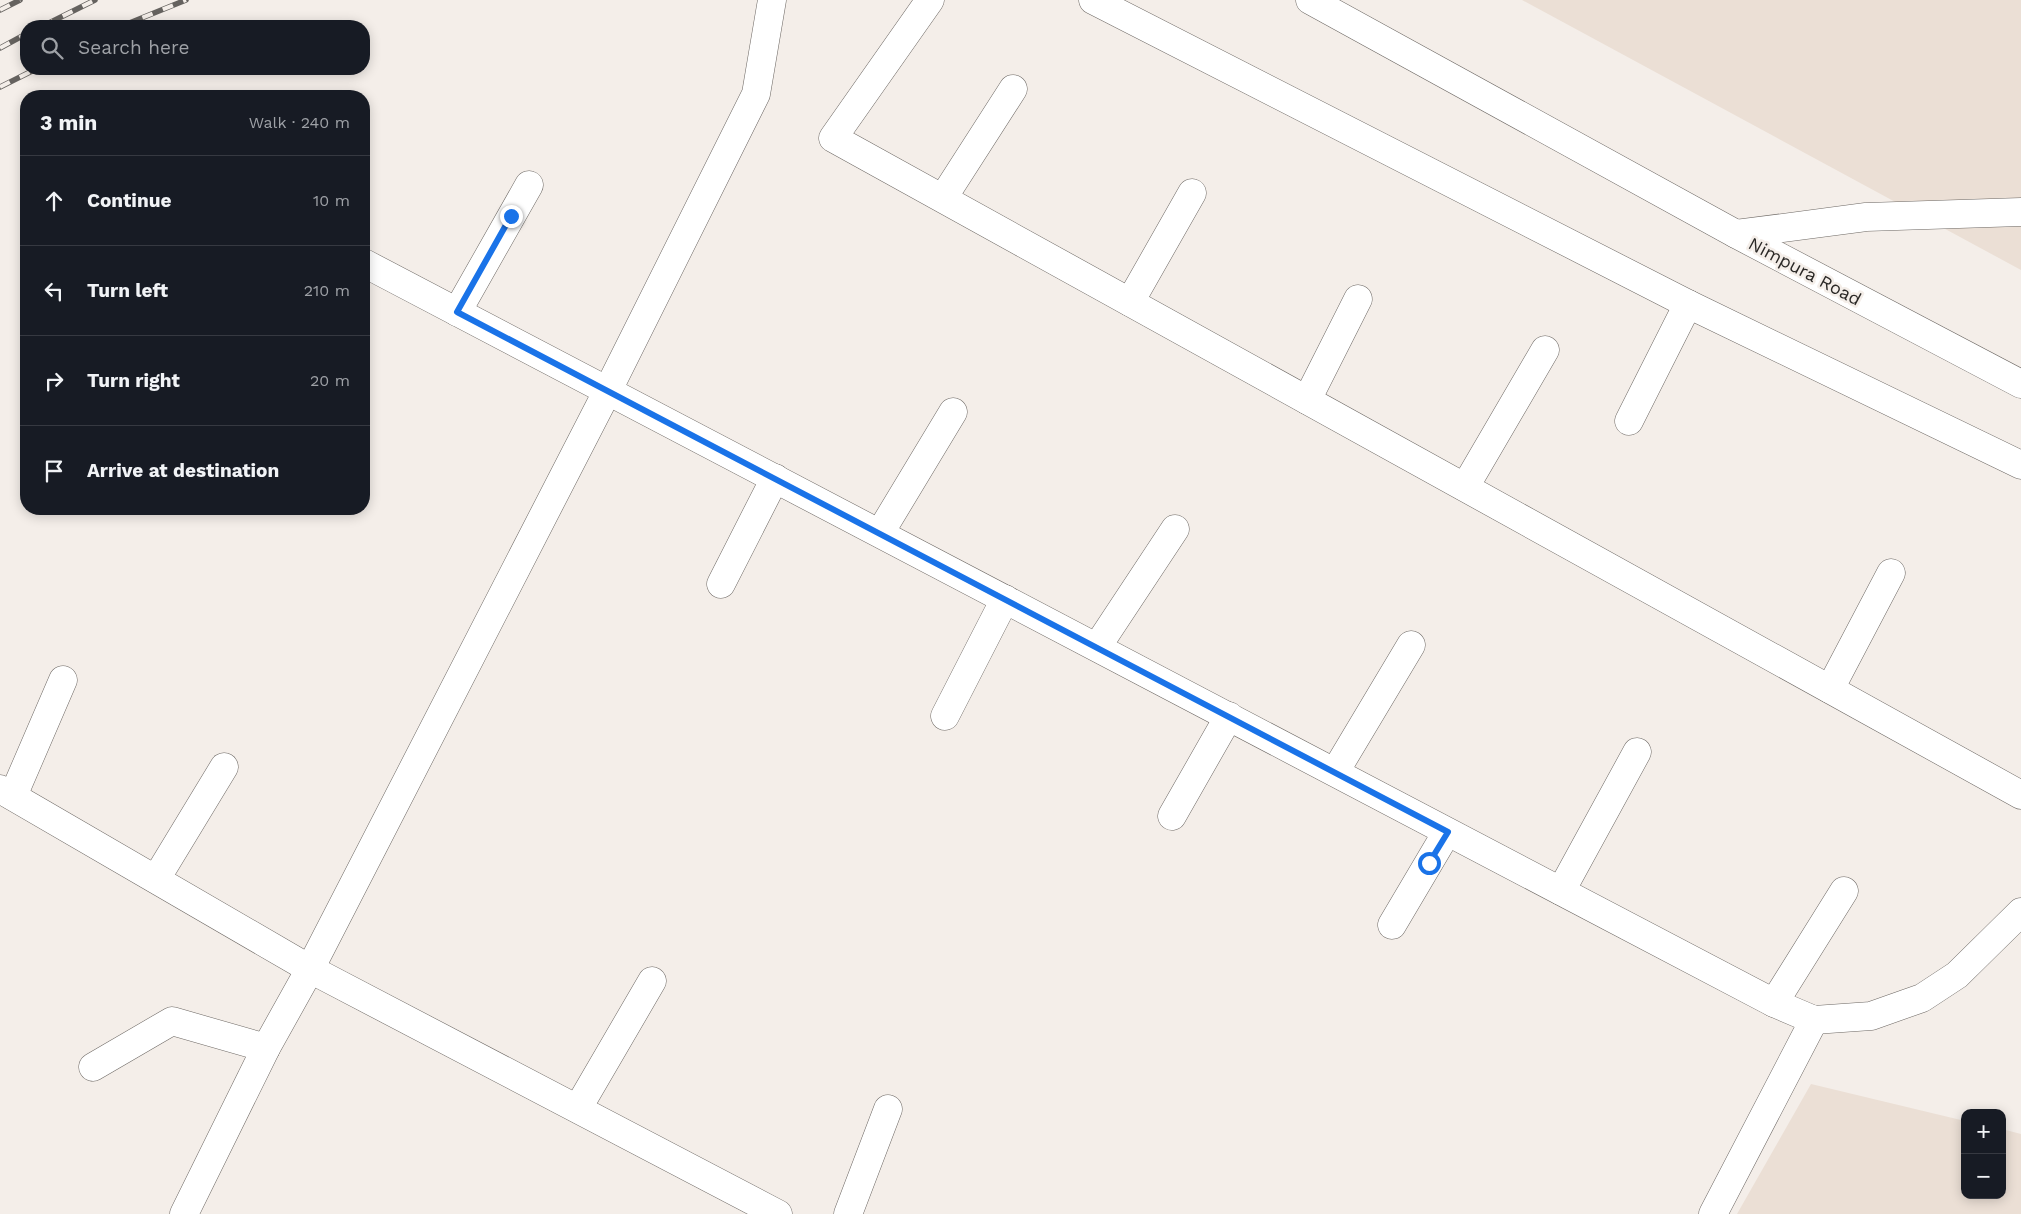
<!DOCTYPE html>
<meta charset="utf-8">
<style>
:root{--surface:#171b24;--page:#242831;--text:#f1f3f6;--muted:#9ea1a6;--line:#363941}
body{margin:0;font-family:"Work Sans",sans-serif;background:var(--page);color:var(--text)}
.controls{position:absolute;right:15px;bottom:15px;display:grid;overflow:hidden;border-radius:10px;box-shadow:0 2px 12px #0003}
.controls button{width:45px;height:45px;display:grid;place-items:center;padding:0;border:0;border-bottom:1px solid var(--line);background:var(--surface);color:var(--text);font:25px sans-serif}
.stop{position:absolute;width:15px;height:15px;margin:-11px;border:4px solid #1a73e8;border-radius:50%;background:#fff}
.stop.end{background:#1a73e8;border-color:#fff;box-shadow:0 1px 5px #0008}
.list{margin:0;padding:0;list-style:none}
h2{display:flex;justify-content:space-between;align-items:center;height:65px;margin:0;padding:0 20px;font-size:21px}
h2 small{font-size:16px;font-weight:400;color:var(--muted)}
.list li{display:grid;grid-template-columns:32px 1fr auto;gap:15px;align-items:center;box-sizing:border-box;height:90px;padding:0 20px;border-top:1px solid var(--line)}
.list b{display:block;font-size:19px;white-space:nowrap}
.list em{font-size:16px;font-style:normal;color:var(--muted)}
.icon{flex:none;width:28px;height:28px;fill:none;stroke:currentColor;stroke-width:2;stroke-linecap:round;stroke-linejoin:round}
.map{position:relative;flex:none;width:2021px;height:1214px;overflow:hidden}
.search{position:absolute;background:var(--surface);box-shadow:0 2px 12px #0003;left:20px;top:20px;width:350px;height:55px;display:flex;align-items:center;gap:12px;box-sizing:border-box;padding:0 18px;border-radius:20px;color:var(--muted);font-size:19px}
.panel{position:absolute;background:var(--surface);box-shadow:0 2px 12px #0003;left:20px;top:90px;width:350px;height:425px;border-radius:20px}
.map>svg:first-child{display:block}
.built{fill:#ebdfd5}
.lines{fill:none;stroke-linecap:round;stroke-linejoin:round}
.minor-casing{stroke:#6d6864;stroke-width:29}
.major-casing{stroke:#6d6864;stroke-width:29}
.minor{stroke:#fff;stroke-width:28}
.major{stroke:#fff;stroke-width:28}
.rail-casing{stroke:#65625f;stroke-width:5.5}
.rail{stroke:#f4eee9;stroke-width:4;stroke-dasharray:11;stroke-linecap:butt}
.route{stroke:#1a73e8;stroke-width:6}
.labels{text-anchor:middle;dominant-baseline:central;stroke-width:5;stroke-linejoin:round;paint-order:stroke}
.street-label{font-size:18px;fill:#2a2826;stroke:#f4eee9}
</style>
<div class="map">
<svg width="2021" height="1214" viewBox="0 0 2021 1214">
<rect width="100%" height="100%" fill="#f4eee9"/>
<g class="built">
<polygon points="1522,0 2021,0 2021,270"/>
<polygon points="1811,1084 1965,1121 1965,1195 2002,1195 2002,1129 2021,1134 2021,1214 1737,1214"/>
</g>
<g class="lines">
<g class="minor-casing">
<g id="minor">
<polyline points="930,0 833,138 2021,795"/>
<polyline points="1093,0 1688,304 2021,465"/>
<polyline points="943,198 1013,89"/>
<polyline points="364,263 1774,1003 1814,1020 1871,1016 1922,998 1957,975 2021,912"/>
<polyline points="1130,302 1192,193"/>
<polyline points="457,312 529,185"/>
<polyline points="1307,400 1358,299"/>
<polyline points="1629,421 1688,304"/>
<polyline points="1465,487 1545,350"/>
<polyline points="880,533 953,412"/>
<polyline points="721,584 775,478"/>
<polyline points="1097,647 1175,529"/>
<polyline points="1830,689 1891,573"/>
<polyline points="945,716 1005,599"/>
<polyline points="1335,772 1411,645"/>
<polyline points="0,789 310,969 778,1214"/>
<polyline points="13,796 63,680"/>
<polyline points="1172,816 1229,716"/>
<polyline points="156,879 224,767"/>
<polyline points="1561,891 1637,752"/>
<polyline points="1392,925 1447,832"/>
<polyline points="1774,1003 1844,891"/>
<polyline points="93,1067 172,1021 266,1048"/>
<polyline points="578,1108 652,981"/>
<polyline points="184,1214 266,1048 310,969 608,390 756,94 772,0"/>
<polyline points="848,1214 888,1109"/>
<polyline points="1713,1214 1814,1020"/>
</g>
</g>
<g class="major-casing">
<g id="major">
<polyline points="1310,0 1736,234 2021,384"/>
<polyline points="1736,234 1866,217 2021,212"/>
</g>
</g>
<use href="#minor" class="minor"/>
<use href="#major" class="major"/>
<g class="rail-casing">
<g id="rail">
<polyline points="0,10 20,0"/>
<polyline points="43,26 95,0"/>
<polyline points="122,26 186,0"/>
<polyline points="0,48 26,34"/>
<polyline points="0,87 36,69"/>
</g>
</g>
<use href="#rail" class="rail"/>
</g>
<g class="lines">
<polyline class="route" points="511,216 457,312 1448,832 1429,863"/>
</g>
<g class="labels">
<g class="street-label">
<text transform="translate(1805 271) rotate(28)">Nimpura Road</text>
</g>
</g>
</svg>
<div class="controls">
<button>+</button>
<button>−</button>
</div>
<div class="stop" style="left:1429px;top:863px"></div>
<div class="stop end" style="left:511px;top:216px"></div>
<div class="search"><svg class="icon" aria-label="search" viewBox="0 0 24 24"><circle cx="10" cy="10" r="6"/><path d="M15 15l6 6"/></svg>Search here</div>
<section class="panel">
<h2>3 min<small>Walk · 240 m</small></h2>
<ul class="list">
<li><svg class="icon" aria-label="ahead" viewBox="0 0 24 24"><path d="M12 20V5M6 11l6-6 6 6"/></svg><div><b>Continue</b></div><em>10 m</em></li>
<li><svg class="icon" aria-label="left" viewBox="0 0 24 24"><path d="M17 20v-9H6M10 6l-5 5 5 5"/></svg><div><b>Turn left</b></div><em>210 m</em></li>
<li><svg class="icon" aria-label="right" viewBox="0 0 24 24"><path d="M7 20v-9h11M14 6l5 5-5 5"/></svg><div><b>Turn right</b></div><em>20 m</em></li>
<li><svg class="icon" aria-label="arrive" viewBox="0 0 24 24"><path d="M6 21V4h12l-3 4 3 4H6"/></svg><div><b>Arrive at destination</b></div></li>
</ul>
</section>
</div>
